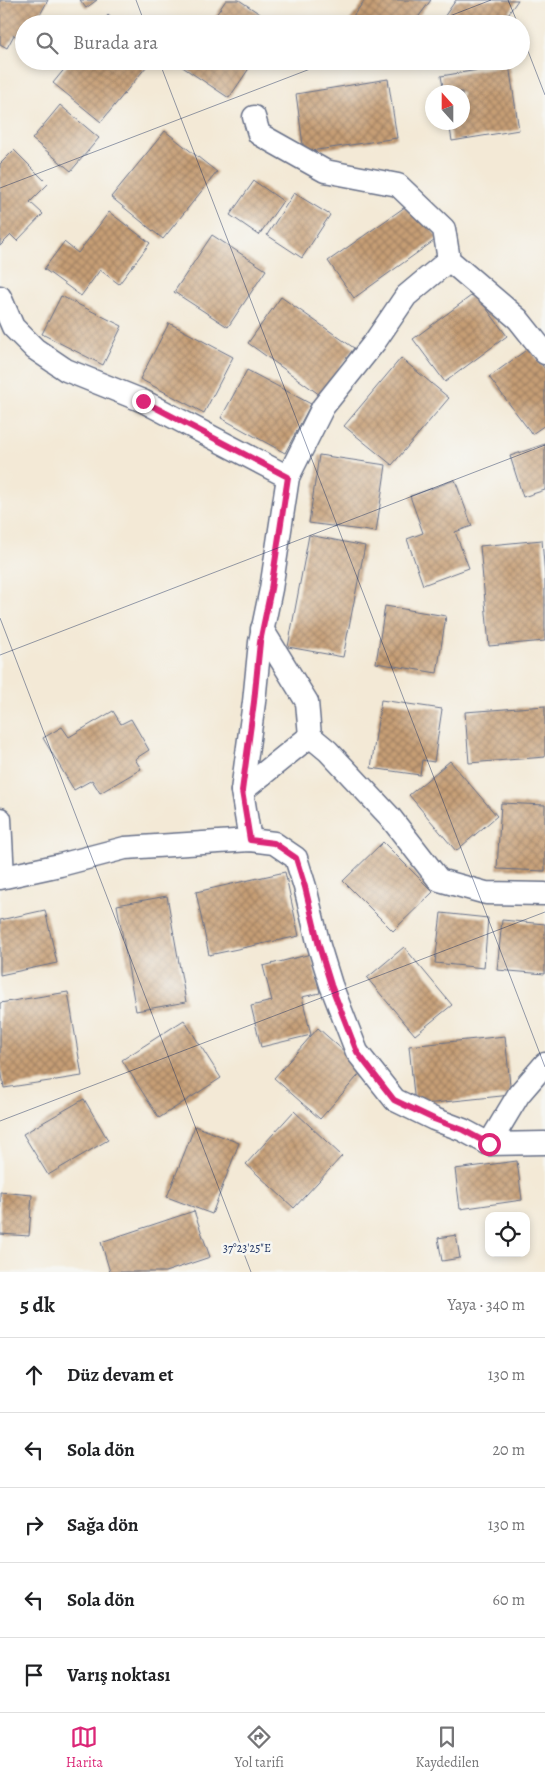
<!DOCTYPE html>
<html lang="tr">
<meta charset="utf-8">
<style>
:root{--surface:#fff;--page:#f2f2f2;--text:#202124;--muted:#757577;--line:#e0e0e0;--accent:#db2777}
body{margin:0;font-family:Alegreya,serif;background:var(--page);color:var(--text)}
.controls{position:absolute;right:15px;bottom:15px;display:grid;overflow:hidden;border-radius:10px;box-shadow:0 2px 8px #0003}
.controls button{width:45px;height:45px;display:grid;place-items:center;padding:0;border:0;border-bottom:1px solid var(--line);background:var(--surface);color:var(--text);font:25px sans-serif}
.compass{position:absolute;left:425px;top:85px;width:45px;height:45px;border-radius:50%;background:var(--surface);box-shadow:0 2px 8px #0003;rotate:339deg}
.stop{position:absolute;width:15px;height:15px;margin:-11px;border:4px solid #db2777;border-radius:50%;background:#fff}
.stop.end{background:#db2777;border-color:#fff;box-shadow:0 1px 5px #0008}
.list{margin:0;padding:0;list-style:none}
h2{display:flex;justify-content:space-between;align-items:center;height:65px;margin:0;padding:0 20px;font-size:21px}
h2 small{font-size:16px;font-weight:400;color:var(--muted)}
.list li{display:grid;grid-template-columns:32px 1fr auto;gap:15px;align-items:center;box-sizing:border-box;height:75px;padding:0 20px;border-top:1px solid var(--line)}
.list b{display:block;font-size:19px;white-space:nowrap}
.list em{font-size:16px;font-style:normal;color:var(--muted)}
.icon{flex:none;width:28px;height:28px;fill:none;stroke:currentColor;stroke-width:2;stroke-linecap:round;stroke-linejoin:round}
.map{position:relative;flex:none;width:545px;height:1272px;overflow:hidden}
.search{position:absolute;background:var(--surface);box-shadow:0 2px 8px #0003;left:15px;right:15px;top:15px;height:55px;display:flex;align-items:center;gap:12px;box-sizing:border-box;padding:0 18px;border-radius:28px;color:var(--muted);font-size:19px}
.sheet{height:440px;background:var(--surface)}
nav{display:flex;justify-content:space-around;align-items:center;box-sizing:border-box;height:70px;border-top:1px solid var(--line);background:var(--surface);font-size:14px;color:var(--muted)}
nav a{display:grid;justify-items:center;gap:2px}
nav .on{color:var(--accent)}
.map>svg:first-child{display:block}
.building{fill:url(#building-cross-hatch)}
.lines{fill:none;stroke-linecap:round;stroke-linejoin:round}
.minor-casing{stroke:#677088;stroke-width:25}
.minor{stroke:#fff;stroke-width:22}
.route{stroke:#db2777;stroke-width:6}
.ticks{fill:none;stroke:#1b2f5e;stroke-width:1;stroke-opacity:0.45}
.ticks-label{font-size:12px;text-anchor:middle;fill:#1b2f5e;stroke:#f6f6f2;stroke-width:5;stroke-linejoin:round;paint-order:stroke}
</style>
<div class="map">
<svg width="545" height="1272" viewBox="0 0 545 1272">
<defs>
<pattern id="building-cross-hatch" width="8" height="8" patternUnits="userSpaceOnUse" patternTransform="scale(1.25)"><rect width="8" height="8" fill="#c69e75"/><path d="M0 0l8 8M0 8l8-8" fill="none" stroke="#a08163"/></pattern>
</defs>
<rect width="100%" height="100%" fill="#f6f6f2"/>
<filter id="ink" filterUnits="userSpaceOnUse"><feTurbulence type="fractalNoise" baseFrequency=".02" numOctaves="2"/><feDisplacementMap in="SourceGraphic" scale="10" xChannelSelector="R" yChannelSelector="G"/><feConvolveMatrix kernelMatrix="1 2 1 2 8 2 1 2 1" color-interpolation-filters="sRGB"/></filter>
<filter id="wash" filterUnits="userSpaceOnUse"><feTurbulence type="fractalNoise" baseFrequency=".0096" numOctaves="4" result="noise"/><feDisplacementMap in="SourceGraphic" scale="20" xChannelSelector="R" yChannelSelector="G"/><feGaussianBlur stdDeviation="1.12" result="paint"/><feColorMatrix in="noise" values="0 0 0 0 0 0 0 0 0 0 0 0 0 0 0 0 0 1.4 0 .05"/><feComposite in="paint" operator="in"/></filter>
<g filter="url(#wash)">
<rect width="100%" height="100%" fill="#f3e9d6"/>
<g id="blocks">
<g class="building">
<polygon points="0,0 48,0 35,24 24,24 24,40 14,35 7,48 0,44"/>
<polygon points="80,0 97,0 86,8"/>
<polygon points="226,0 239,0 275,24 210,24"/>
<polygon points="365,0 431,0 413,24 347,24"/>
<polygon points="456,0 518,0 501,24 439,24"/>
<polygon points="108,15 118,24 101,24"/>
<polygon points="71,61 151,61 101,122 53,83"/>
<polygon points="184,61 254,61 229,98 181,66"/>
<polygon points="509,65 519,130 452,141 449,122 462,122 462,92 444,92 441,76"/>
<polygon points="388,79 397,138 304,152 296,94"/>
<polygon points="60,105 99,138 71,171 32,139"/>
<polygon points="165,131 217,172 163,239 111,197"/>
<polygon points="14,150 48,184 30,202 43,214 17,241 11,235 0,246 0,164"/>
<polygon points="254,181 283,201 259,235 230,215"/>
<polygon points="294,193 330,215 302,258 267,235"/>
<polygon points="412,202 438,238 354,298 328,261"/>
<polygon points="109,212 150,243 119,284 100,270 81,296 44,269 64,242 78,253"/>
<polygon points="212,235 266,270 228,327 174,292"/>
<polygon points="475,293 507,336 445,382 413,339"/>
<polygon points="61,296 122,326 103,365 42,334"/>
<polygon points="281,297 354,348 320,395 248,343"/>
<polygon points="169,323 233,357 204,413 140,379"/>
<polygon points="529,348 545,369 545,425 532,434 489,377"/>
<polygon points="401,358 449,398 392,465 344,426"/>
<polygon points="247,370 311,404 285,453 221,418"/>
<polygon points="545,444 545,490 523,497 510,456"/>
<polygon points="319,455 386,465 376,532 309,523"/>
<polygon points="455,480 472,526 455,532 469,568 423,585 407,539 423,533 410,496"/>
<polygon points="309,535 365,546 343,657 288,647"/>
<polygon points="542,540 545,576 545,641 489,646 480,546"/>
<polygon points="385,606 446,616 437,673 376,663"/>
<polygon points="381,700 442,709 434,762 422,760 420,775 371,768"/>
<polygon points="545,706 545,757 469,763 465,712"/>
<polygon points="113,711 121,724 131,719 149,750 135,759 141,769 100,793 92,780 74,790 43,738 62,727 69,737"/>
<polygon points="450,761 497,816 456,851 409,795"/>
<polygon points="501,803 545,805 545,871 497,869"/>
<polygon points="383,842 433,892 393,931 343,881"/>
<polygon points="285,872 299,936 209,955 196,892"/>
<polygon points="167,896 186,1002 136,1011 117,905"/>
<polygon points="45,910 57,963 0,975 0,920"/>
<polygon points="441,913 488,918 484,968 435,963"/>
<polygon points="502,920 545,924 545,974 497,970"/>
<polygon points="404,947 452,1005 415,1035 367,978"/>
<polygon points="311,954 320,993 302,997 311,1035 261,1047 251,1006 272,1001 263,966"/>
<polygon points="68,992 82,1076 4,1088 0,1061 0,1003"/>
<polygon points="184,1020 221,1078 159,1118 122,1060"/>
<polygon points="318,1028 364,1069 320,1119 274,1078"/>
<polygon points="505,1036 511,1095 415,1105 409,1046"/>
<polygon points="84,1099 108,1140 48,1175 23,1134"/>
<polygon points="294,1111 342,1156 294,1208 246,1164"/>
<polygon points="195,1126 239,1143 212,1214 167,1197"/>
<polygon points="517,1161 522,1200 460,1209 455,1169"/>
<polygon points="0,1192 32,1195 29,1236 0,1234"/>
<polygon points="194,1211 210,1257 165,1272 110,1272 101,1242"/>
<polygon points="456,1235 460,1258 442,1261 438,1238"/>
</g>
</g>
</g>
<g filter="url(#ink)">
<use href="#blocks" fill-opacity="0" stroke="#677088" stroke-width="1"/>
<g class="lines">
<g class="minor-casing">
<g id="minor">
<polyline points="254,117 259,134 325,171 398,185 444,229 449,260 518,319 545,353"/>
<polyline points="0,297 13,327 35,349 66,370 143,401 288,477"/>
<polyline points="262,629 307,702 310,736 328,751 390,817 439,880 486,893 545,894"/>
<polyline points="242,791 310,736"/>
<polyline points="0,819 3,877"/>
<polyline points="250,840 242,791 254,702 260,642 271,589 288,477 323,407 374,343 406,296 449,260"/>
<polyline points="0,878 60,865 125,848 250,840 274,843 296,858 305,887 319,946 331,985 357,1052 395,1100 434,1119 463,1130 489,1144 545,1143"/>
<polyline points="489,1144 519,1094 545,1064"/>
</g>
</g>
<use href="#minor" class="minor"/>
</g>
</g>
<g class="lines" filter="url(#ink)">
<polyline class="route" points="143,401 288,477 271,589 260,642 254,702 242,791 250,840 274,843 296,858 305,887 319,946 331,985 357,1052 380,1082 394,1100 434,1119 463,1130 489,1144"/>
</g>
<path class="ticks" d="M136,0L145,24M508,0L518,24M429,24L491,0M521,33L545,95M159,61L545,1067M0,188L331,61M0,618L251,1272M0,655L545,445M0,1121L545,912"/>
<g class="ticks-label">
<text x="247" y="1252">37°23'25"E</text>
</g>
</svg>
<div class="controls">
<button><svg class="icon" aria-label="locate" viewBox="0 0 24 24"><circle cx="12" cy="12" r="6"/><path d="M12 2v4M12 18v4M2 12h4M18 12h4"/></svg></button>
</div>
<svg class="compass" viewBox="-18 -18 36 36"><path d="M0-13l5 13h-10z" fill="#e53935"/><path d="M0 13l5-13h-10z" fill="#757577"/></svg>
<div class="stop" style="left:489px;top:1144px"></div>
<div class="stop end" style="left:143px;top:401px"></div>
<div class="search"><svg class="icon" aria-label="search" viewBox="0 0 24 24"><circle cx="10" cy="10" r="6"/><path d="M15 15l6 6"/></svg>Burada ara</div>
</div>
<section class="sheet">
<h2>5 dk<small>Yaya · 340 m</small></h2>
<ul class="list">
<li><svg class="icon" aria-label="ahead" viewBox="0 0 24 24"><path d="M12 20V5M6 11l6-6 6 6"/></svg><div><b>Düz devam et</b></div><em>130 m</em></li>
<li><svg class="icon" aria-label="left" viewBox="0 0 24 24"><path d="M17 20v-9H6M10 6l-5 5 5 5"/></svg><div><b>Sola dön</b></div><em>20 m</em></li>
<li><svg class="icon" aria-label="right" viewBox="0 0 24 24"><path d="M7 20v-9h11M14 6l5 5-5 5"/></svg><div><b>Sağa dön</b></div><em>130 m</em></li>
<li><svg class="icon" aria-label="left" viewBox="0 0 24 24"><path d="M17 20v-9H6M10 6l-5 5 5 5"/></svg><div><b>Sola dön</b></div><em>60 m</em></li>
<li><svg class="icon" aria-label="arrive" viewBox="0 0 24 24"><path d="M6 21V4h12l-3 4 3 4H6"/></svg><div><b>Varış noktası</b></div></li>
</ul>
</section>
<nav>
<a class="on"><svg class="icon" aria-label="map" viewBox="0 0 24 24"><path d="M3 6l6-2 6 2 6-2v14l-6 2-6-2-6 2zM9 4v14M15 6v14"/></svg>Harita</a>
<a><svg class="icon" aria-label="directions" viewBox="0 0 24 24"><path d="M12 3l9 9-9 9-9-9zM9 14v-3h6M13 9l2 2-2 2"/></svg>Yol tarifi</a>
<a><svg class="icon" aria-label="saved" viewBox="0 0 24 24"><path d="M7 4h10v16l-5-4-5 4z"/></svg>Kaydedilen</a>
</nav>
